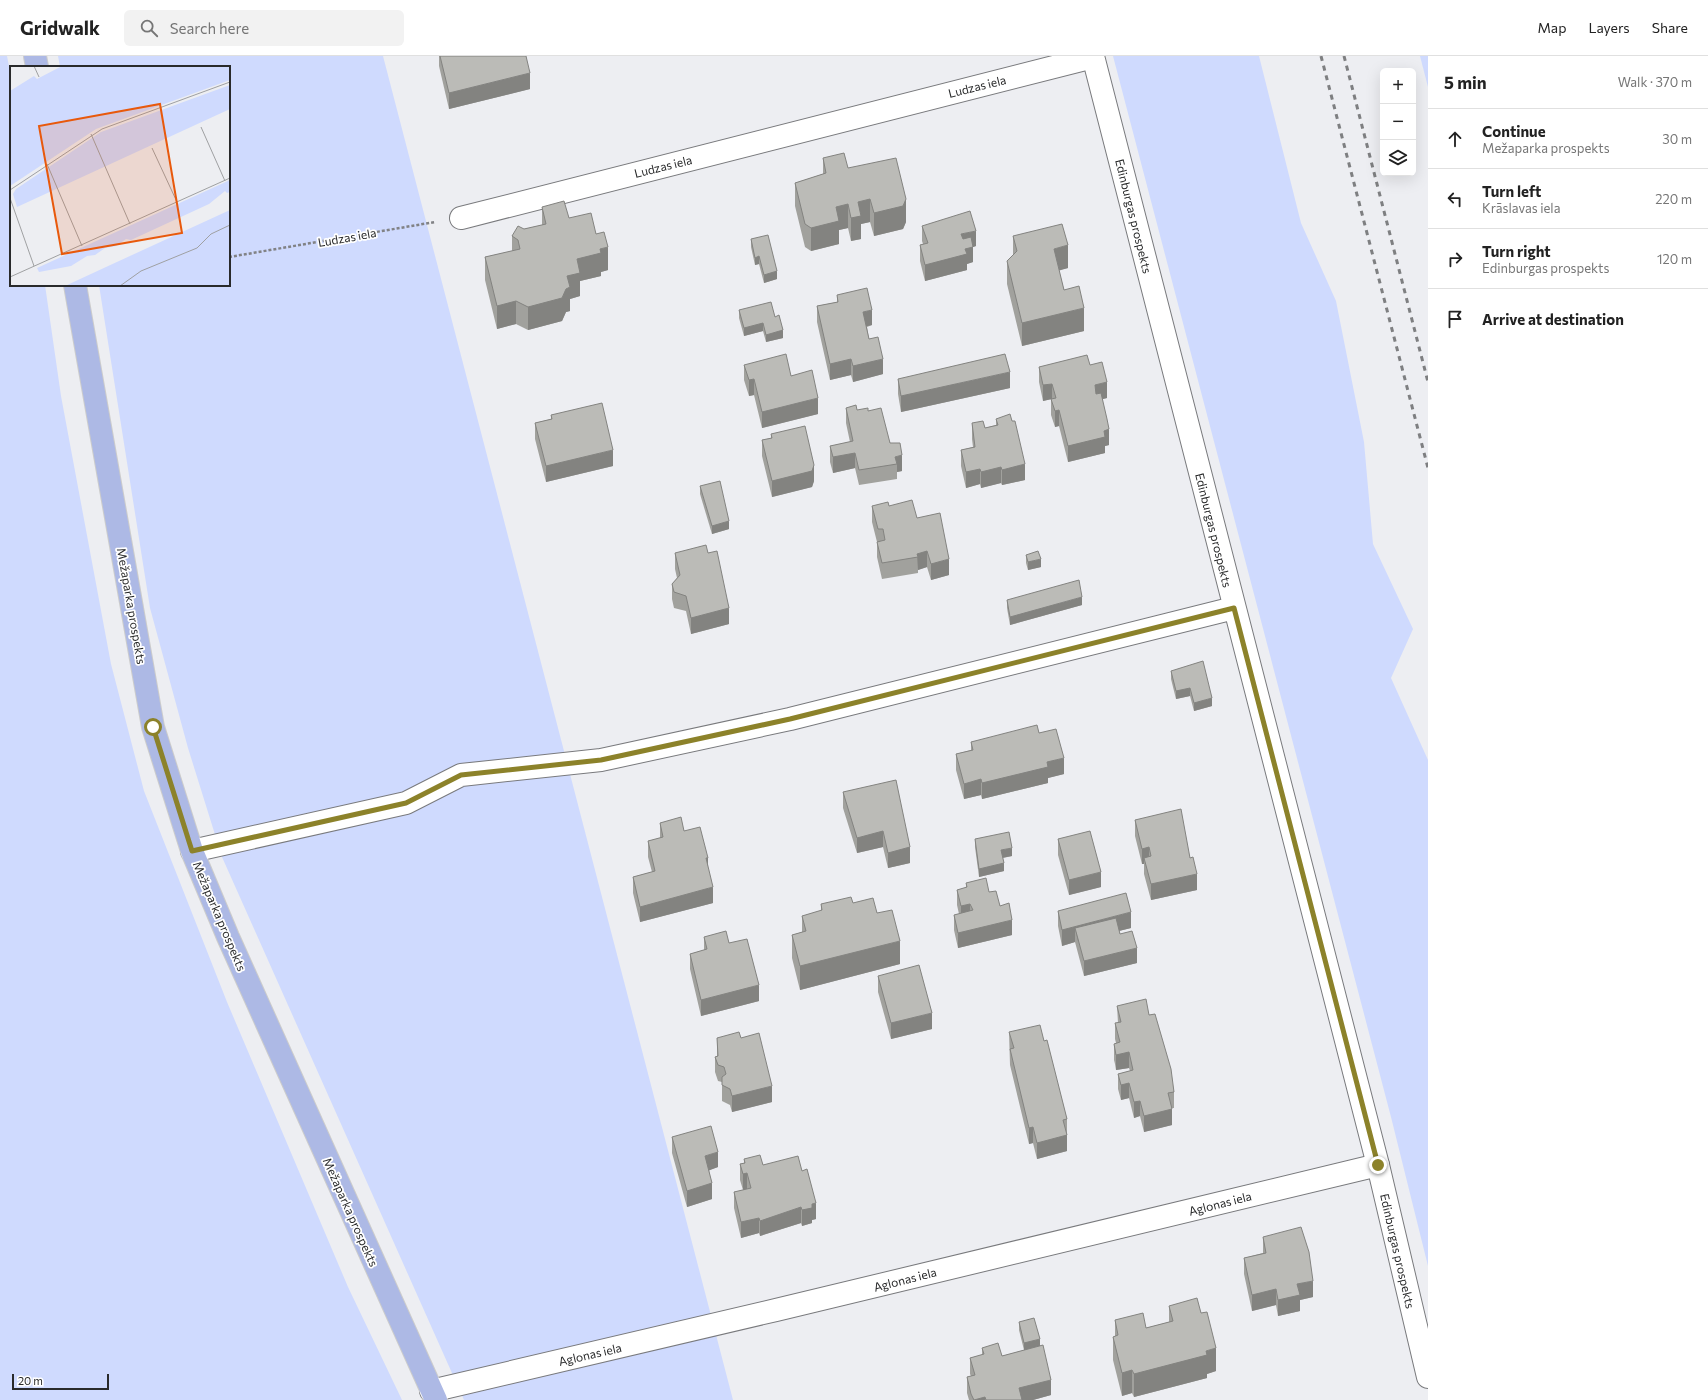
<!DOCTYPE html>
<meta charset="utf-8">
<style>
:root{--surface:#fff;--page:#f2f2f2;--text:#222;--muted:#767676;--line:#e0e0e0}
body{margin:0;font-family:Commissioner,sans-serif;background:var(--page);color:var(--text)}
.controls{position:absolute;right:12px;top:12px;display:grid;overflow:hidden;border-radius:6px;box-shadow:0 4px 16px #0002}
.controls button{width:36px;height:36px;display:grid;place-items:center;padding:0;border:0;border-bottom:1px solid var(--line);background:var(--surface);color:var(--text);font:20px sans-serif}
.scale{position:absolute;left:12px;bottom:10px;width:97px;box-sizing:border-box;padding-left:4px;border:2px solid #292a2b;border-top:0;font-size:11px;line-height:14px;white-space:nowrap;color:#292a2b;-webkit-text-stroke:3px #fff;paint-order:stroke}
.stop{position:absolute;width:12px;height:12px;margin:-9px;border:3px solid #8c822a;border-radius:50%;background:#fff}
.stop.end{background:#8c822a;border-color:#fff;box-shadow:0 1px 4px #0008}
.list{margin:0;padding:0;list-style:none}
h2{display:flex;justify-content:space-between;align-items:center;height:52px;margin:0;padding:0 16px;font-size:17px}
h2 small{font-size:13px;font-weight:400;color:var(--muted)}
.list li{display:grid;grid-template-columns:26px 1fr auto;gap:12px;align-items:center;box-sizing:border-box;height:60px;padding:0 16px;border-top:1px solid var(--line)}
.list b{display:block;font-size:15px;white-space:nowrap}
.list p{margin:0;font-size:13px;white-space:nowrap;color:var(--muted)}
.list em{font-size:13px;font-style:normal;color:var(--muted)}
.icon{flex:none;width:22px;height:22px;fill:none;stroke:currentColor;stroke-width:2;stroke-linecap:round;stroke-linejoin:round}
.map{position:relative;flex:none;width:1428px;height:1344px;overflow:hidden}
header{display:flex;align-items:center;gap:24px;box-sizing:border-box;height:56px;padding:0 20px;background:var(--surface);border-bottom:1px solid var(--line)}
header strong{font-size:19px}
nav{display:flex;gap:22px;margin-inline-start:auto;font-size:14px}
.search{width:280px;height:36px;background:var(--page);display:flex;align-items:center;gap:10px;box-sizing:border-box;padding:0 14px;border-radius:6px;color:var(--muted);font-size:15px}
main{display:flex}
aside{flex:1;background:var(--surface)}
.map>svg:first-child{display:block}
.green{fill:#cfdafe}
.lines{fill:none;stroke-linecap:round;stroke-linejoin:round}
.minor-casing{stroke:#797a7d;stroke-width:24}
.major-casing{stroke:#ccc;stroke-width:24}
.path{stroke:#818285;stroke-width:2.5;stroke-dasharray:3 2;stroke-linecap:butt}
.minor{stroke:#fff;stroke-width:22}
.major{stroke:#adb9e5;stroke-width:22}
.rail{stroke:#7e7f81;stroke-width:3;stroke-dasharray:5 5;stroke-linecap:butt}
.wall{fill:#a1a19d}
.shaded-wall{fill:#838380}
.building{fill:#bbbbb7;stroke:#838380}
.route{stroke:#8c822a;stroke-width:5}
.labels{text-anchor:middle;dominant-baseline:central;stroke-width:3.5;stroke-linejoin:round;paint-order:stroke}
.street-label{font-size:12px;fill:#292a2b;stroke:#fff}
.inset-road{fill:none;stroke:#9fa0a2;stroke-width:1}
.view{fill:#e8590c;fill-opacity:0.15;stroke:#e8590c;stroke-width:2}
.inset-edge{fill:none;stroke:#292a2b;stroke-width:2}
</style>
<header>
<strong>Gridwalk</strong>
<div class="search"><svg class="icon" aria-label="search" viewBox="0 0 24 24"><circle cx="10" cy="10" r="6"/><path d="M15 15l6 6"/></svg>Search here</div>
<nav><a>Map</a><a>Layers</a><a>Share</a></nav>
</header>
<main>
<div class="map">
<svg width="1428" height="1344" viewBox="0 0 1428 1344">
<rect width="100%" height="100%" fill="#edeef2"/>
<g class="green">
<polygon points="0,0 7,0 11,21 11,229 45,229 61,340 111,608 144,735 227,946 348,1231 402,1344 0,1344"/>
<polygon points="58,0 383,0 733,1344 464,1344 222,801 188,692 150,552 99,229 229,229 229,11 60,11"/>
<polygon points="1113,0 1259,0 1301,167 1336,245 1364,386 1373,488 1413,573 1391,622 1428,704 1428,1210 1391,1061"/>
<polygon points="1420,0 1428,0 1428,31"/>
</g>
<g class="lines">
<g class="minor-casing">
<g id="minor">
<polyline points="1093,0 1378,1109 1428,1321"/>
<polyline points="461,162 1093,1"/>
<polyline points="192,795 406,747 461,719 601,704 790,663 1234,552"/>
<polyline points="431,1335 776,1254 1378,1109"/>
</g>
</g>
<g class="major-casing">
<g id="major">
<polyline points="35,0 37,11"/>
<polyline points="75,229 153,671 192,795 228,881 436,1344"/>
</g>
</g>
<polyline class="path" points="229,201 435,166"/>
<use href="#minor" class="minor"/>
<use href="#major" class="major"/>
<g class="rail">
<polyline points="1321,0 1428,412"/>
<polyline points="1344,0 1428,326"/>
</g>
</g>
<g class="wall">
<polygon points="439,0 526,0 530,33 449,53 439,10"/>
<polygon points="823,102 848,112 906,166 903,173 874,180 870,166 861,168 861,183 851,185 848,172 839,174 839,188 811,195 805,191 795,150 795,127 823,118"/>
<polygon points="542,151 569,162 596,178 608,214 601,216 601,220 580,225 580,240 570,243 570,255 566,256 562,265 528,274 516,268 497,273 485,224 485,201 512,195 512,180 524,173 542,169"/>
<polygon points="922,170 976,190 973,191 973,206 967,208 967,214 925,225 920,205 920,189 923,188 922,185"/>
<polygon points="1013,180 1068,212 1059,214 1064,234 1084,275 1022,290 1007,228 1007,205 1013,199"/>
<polygon points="751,183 777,223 764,227 759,208 755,209 751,191"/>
<polygon points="837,239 872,269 867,271 869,283 883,318 853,326 851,319 830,324 817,266 817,250 837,246"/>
<polygon points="739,254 775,261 783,282 766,286 763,275 744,280 739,262"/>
<polygon points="744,309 791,320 818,358 762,372 754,339 749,340 744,324"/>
<polygon points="1090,309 1107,342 1102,343 1109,389 1105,390 1105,397 1068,406 1059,370 1055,371 1051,359 1051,343 1043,345 1039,326 1039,311"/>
<polygon points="898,323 1010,332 901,356 898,338"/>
<polygon points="846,352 857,354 868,355 890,387 902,415 897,416 897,423 859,429 855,412 833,417 830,406 830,390 850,386 846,367"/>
<polygon points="551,359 613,410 546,426 535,383 535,367 551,363"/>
<polygon points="996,363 1025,424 1002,429 1001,427 981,432 980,428 966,432 961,410 961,394 973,391 972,383 972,367 985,372 996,369"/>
<polygon points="771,378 814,425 812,431 772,441 762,400 762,384 771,382"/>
<polygon points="700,430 729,473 712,478 700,438"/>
<polygon points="872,450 889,450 917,462 949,519 931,524 927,511 918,514 918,517 882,523 877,501 877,486 872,466"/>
<polygon points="675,497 708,497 729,568 691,578 686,555 674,552 672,543 672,528 677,522 675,513"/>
<polygon points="1026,499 1041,511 1028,514 1026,507"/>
<polygon points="1007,544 1082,549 1010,569 1007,552"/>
<polygon points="1171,615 1212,650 1194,655 1190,640 1176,643 1171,623"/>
<polygon points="1039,677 1064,718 1048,722 1048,727 982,743 981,739 964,743 956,714 956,698 971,694 971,686"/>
<polygon points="843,736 910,791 910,807 888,812 883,791 857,797 843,752"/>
<polygon points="1135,764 1190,802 1197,834 1151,844 1144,818 1144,808 1142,808 1135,780"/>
<polygon points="660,767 684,775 713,847 640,866 633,837 633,821 652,816 648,801 648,785 660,782"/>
<polygon points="975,783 1012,800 1003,802 1004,815 979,821 975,791"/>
<polygon points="1058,783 1101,831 1069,839 1058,799"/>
<polygon points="966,827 989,836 1000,850 1012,879 958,892 954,874 954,859 959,858 957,849 957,834 966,832"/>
<polygon points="853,847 877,857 900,908 800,934 792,902 792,879 802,876 802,860 821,855 821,848"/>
<polygon points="1058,855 1131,872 1119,875 1120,878 1137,907 1084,920 1075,886 1062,890 1058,870"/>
<polygon points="704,881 729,887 759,945 701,960 690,913 690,898 704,894"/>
<polygon points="878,920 932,973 891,983 878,936"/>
<polygon points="1117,950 1149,959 1174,1036 1174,1052 1172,1052 1172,1069 1144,1076 1140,1060 1134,1062 1129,1042 1121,1044 1118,1033 1118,1018 1130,1015 1129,1012 1116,1014 1115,1008 1114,1004 1114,988 1116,987 1115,983 1115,967 1118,967"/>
<polygon points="1009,976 1044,985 1067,1063 1067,1095 1037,1103 1033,1087 1029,1088 1010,1009"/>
<polygon points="717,982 741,982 772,1046 732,1056 730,1049 722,1045 722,1026 718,1025 715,1016 715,1001 717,1000"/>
<polygon points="672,1081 718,1111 709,1114 712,1143 687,1151 672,1097"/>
<polygon points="744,1103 763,1109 802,1115 816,1163 812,1164 812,1167 802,1170 801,1167 760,1180 759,1177 741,1182 734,1152 734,1136 743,1134 740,1124 740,1108 744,1107"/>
<polygon points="1263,1181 1313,1241 1300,1244 1300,1255 1278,1260 1276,1249 1252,1255 1244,1218 1244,1202 1263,1197"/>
<polygon points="1169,1250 1216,1315 1207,1318 1207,1322 1134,1341 1132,1337 1122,1340 1113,1304 1113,1281 1115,1280 1115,1264 1146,1272 1169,1266"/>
<polygon points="1019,1266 1040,1290 1051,1339 1033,1344 969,1344 967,1337 967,1321 971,1320 970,1318 970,1302 982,1299 982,1292 1002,1300 1024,1294 1019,1274"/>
</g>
<g class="shaded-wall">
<polygon points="530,17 530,33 449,53 449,37"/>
<polygon points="870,143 870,166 861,168 861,183 851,185 851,162 858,146"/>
<polygon points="906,143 906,166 903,173 874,180 874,157"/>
<polygon points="848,148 848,172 839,174 839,188 811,195 811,172 836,151"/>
<polygon points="976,175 976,190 973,191 973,206 967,208 967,214 925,225 925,209 961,178"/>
<polygon points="1068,189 1068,212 1054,216 1054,193"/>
<polygon points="608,191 608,214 601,216 601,220 580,225 580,240 570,243 570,255 566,256 562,265 528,274 528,251 567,220 577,203 600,193"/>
<polygon points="759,200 759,208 755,209 755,202"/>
<polygon points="777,215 777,223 764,227 764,219"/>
<polygon points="516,245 516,268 497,273 497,250"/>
<polygon points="1084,252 1084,275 1022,290 1022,267"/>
<polygon points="872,254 872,269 863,271 863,256"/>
<polygon points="763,267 763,275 744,280 744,272"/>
<polygon points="783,274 783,282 766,286 766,279"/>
<polygon points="851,303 851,319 830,324 830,308"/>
<polygon points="883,303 883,318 853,326 853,310"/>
<polygon points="1010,316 1010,332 901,356 901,340"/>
<polygon points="754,323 754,339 749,340 749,324"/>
<polygon points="1107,326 1107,342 1095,345 1095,329"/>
<polygon points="1052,328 1052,343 1043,345 1043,329"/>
<polygon points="818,342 818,358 762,372 762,356"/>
<polygon points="1059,354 1059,370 1055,371 1055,355"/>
<polygon points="1109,373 1109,389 1105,390 1105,397 1068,406 1068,390 1104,375"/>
<polygon points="613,394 613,410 546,426 546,410"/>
<polygon points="855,397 855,412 833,417 833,401"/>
<polygon points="902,399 902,415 897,416 897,408 895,401"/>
<polygon points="1025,408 1025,424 1002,429 1002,414"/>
<polygon points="814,409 814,425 812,431 772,441 772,425"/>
<polygon points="1001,411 1001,427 981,432 981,416"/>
<polygon points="980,413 980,428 966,432 966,416"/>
<polygon points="729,465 729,473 712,478 712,470"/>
<polygon points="927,495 927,511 918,514 917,498"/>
<polygon points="949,503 949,519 931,524 931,508"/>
<polygon points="1041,503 1041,511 1028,514 1028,506"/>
<polygon points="1082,541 1082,549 1010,569 1010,561"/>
<polygon points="729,552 729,568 691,578 691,562"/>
<polygon points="1190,632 1190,640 1176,643 1176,635"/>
<polygon points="1212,642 1212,650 1194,655 1194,647"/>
<polygon points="1064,702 1064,718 1048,722 1048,727 982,743 982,727 1047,706"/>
<polygon points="981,723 981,739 964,743 964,728"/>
<polygon points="883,775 883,791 857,797 857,782"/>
<polygon points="910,791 910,807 888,812 888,797"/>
<polygon points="1149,791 1149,806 1144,802 1144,808 1142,808 1142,793"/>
<polygon points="1012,792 1012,800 1001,802 1001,794"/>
<polygon points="706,802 708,802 708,818"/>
<polygon points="1004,807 1004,815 979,821 979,813"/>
<polygon points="1101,816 1101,831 1069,839 1069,824"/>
<polygon points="1197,818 1197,834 1151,844 1151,828"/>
<polygon points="713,831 713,847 640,866 640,851"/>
<polygon points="970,848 970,863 961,866 961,850"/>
<polygon points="1131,856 1131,872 1078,885 1075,872 1075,886 1062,890 1062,874"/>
<polygon points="1012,864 1012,879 958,892 958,877"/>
<polygon points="900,885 900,908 800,934 800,910"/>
<polygon points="1137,892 1137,907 1084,920 1084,905"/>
<polygon points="759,929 759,945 701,960 701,944"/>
<polygon points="932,957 932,973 891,983 891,967"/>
<polygon points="1129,996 1129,1012 1116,1014 1116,999"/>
<polygon points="1129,1027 1129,1042 1121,1044 1121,1029"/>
<polygon points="772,1030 772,1046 732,1056 732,1040"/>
<polygon points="1140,1045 1140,1060 1134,1062 1134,1046"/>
<polygon points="1172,1053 1172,1069 1144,1076 1144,1060"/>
<polygon points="1033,1071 1033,1087 1029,1088 1029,1072"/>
<polygon points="1067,1079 1067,1095 1037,1103 1037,1087"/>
<polygon points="718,1096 718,1111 705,1116 705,1100"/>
<polygon points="747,1117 747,1133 743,1134 743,1118"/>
<polygon points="712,1127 712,1143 687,1151 687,1135"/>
<polygon points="816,1147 816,1163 812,1164 812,1167 802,1170 802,1154 812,1148"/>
<polygon points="801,1151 801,1167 760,1180 760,1165"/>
<polygon points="759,1162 759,1177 741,1182 741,1166"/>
<polygon points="1313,1225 1313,1241 1300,1244 1300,1255 1278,1260 1278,1244 1297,1228"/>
<polygon points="1276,1233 1276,1249 1252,1255 1252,1239"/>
<polygon points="1040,1283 1040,1290 1024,1295 1024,1287"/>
<polygon points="1216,1292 1216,1315 1207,1318 1207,1322 1134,1341 1134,1318 1206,1295"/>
<polygon points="1132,1314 1132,1337 1122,1340 1122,1317"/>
<polygon points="1051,1324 1051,1339 1033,1344 1019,1344 1019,1332"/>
<polygon points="985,1341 985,1344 974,1344"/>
</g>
<g class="building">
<polygon points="440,0 526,0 530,17 449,37"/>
<polygon points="844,97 848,112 896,102 906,143 903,150 874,157 870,143 858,146 861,160 851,162 848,148 836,151 839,165 811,172 805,168 795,127 826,117 823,102"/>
<polygon points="564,145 569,162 591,157 596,178 604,176 608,191 600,193 601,197 577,203 580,217 567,220 570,231 566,233 562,242 528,251 516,245 497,250 485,201 520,193 518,184 512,180 518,170 524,173 546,168 542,151"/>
<polygon points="970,155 976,175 961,178 963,183 971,181 973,191 965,193 967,198 925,209 920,189 928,187 922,170"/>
<polygon points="1062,168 1068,189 1054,193 1064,234 1079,230 1084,252 1022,267 1007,205 1017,195 1013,180"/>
<polygon points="768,179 777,215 764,219 759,200 755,202 751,183"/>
<polygon points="867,232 872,254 863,256 869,283 878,281 883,303 853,310 851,303 830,308 817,250 838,246 837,239"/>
<polygon points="771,246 775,261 779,259 783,274 766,279 763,267 744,272 739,254"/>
<polygon points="786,298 791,320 812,314 818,342 762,356 754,323 749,324 744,309"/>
<polygon points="1005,298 1010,316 901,340 898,323"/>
<polygon points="1087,299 1090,309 1102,306 1107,326 1095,329 1096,338 1101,337 1107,363 1109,373 1104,375 1105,381 1068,390 1059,354 1055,355 1051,343 1056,342 1052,328 1043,329 1039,311"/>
<polygon points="602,347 613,394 546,410 535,367 552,363 551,359"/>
<polygon points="856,349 857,354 868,352 868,355 881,352 890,387 900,387 902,399 895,401 897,408 859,414 855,397 833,401 830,390 853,385 846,352"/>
<polygon points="1010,358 1012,365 1015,365 1025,408 1002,414 1001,411 981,416 980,413 966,416 961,394 975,391 972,367 983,365 985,372 998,369 996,363"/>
<polygon points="805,370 814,409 812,415 772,425 762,384 772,382 771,378"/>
<polygon points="720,425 729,465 712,470 700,430"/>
<polygon points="912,444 917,462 940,457 949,503 931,508 927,495 917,498 918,501 882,507 877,486 885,484 883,473 878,473 872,450 888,446 889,450"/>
<polygon points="706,489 708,497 717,495 729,552 691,562 686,540 674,536 672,528 680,519 675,497"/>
<polygon points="1038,495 1041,503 1028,506 1026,499"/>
<polygon points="1079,524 1082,541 1010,561 1007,544"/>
<polygon points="1203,605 1212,642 1194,647 1190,632 1176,635 1171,615"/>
<polygon points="1037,669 1039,677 1056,673 1064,702 1047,706 1048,711 982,727 981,723 964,728 956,698 973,694 971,686"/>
<polygon points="896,724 910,791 888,797 883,775 857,782 843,736"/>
<polygon points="1181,753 1190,802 1193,801 1197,818 1151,828 1144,802 1151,800 1149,791 1142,793 1135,764"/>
<polygon points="681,761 684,775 700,771 708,802 706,802 713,831 640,851 633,821 655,815 648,785 663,781 660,767"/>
<polygon points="1090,775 1101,816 1069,824 1058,783"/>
<polygon points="1009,776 1012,792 1001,794 1004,807 979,813 975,783"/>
<polygon points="986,822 989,836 996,835 1000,850 1009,847 1012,864 958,877 954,859 973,854 970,848 961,850 957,834 967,831 966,827"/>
<polygon points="1126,837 1131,856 1062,874 1058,855"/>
<polygon points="851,841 853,847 873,842 877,857 892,854 900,885 800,910 792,879 806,875 802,860 822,854 821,848"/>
<polygon points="1116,862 1120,878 1132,875 1137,892 1084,905 1075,872"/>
<polygon points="726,875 729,887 747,883 759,929 701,944 690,898 707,893 704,881"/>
<polygon points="919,909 932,957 891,967 878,920"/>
<polygon points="1146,943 1149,959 1155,958 1171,1013 1174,1036 1168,1037 1172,1053 1144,1060 1140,1045 1134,1046 1129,1027 1121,1029 1118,1018 1133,1014 1129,996 1116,999 1114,988 1120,986 1115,967 1121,966 1117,950"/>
<polygon points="1040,969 1044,985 1047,984 1067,1063 1063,1064 1067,1079 1037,1087 1033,1071 1029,1072 1010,993 1014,992 1009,976"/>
<polygon points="739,976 741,982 759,977 772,1030 732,1040 730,1033 722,1029 722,1021 726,1018 724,1011 718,1009 715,1001 718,1000 717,982"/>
<polygon points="711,1070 718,1096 705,1100 712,1127 687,1135 672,1081"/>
<polygon points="760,1099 763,1109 798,1100 802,1115 807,1113 816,1147 812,1148 812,1152 802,1154 801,1151 760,1165 759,1162 741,1166 734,1136 751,1132 747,1117 743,1118 740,1108 745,1107 744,1103"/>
<polygon points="1301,1171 1309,1196 1313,1225 1297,1228 1300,1239 1278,1244 1276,1233 1252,1239 1244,1202 1266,1197 1263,1181"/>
<polygon points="1197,1242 1201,1257 1207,1256 1216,1292 1206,1295 1207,1299 1134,1318 1132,1314 1122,1317 1113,1281 1118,1279 1115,1264 1143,1257 1146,1272 1173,1265 1169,1250"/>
<polygon points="1034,1262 1040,1283 1024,1287 1019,1266"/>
<polygon points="998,1287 1002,1300 1043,1289 1051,1324 1019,1332 1022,1344 986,1344 985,1341 974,1344 971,1338 967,1321 975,1319 970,1302 984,1298 982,1292"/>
</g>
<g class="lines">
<polyline class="route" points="153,671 192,795 406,747 461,719 601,704 790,663 1234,552 1378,1109"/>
</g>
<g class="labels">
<g class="street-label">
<text transform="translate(977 30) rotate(-14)">Ludzas iela</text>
<text transform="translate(663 110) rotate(-14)">Ludzas iela</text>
<text transform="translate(1134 160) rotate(76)">Edinburgas prospekts</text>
<text transform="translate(347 181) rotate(-10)">Ludzas iela</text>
<text transform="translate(1214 474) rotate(76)">Edinburgas prospekts</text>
<text transform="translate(132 550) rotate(80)">Mežaparka prospekts</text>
<text transform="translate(220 860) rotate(67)">Mežaparka prospekts</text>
<text transform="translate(1220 1147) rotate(-14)">Aglonas iela</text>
<text transform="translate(351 1156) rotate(66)">Mežaparka prospekts</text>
<text transform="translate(1398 1195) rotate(77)">Edinburgas prospekts</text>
<text transform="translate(905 1223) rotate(-14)">Aglonas iela</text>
<text transform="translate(590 1298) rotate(-13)">Aglonas iela</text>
</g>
</g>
<g transform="translate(10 10)">
<rect width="220" height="220" fill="#edeef2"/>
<path d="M52,0H220V14L86,63L0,120V25L24,10L27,13ZM220,19V43L7,141L3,128L6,123L91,66ZM220,114V126L217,127L215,125L199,138L121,174L116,173L106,180L95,182L85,189L77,190L61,200L29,206L27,202ZM220,144V220H55L96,201Z" fill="#cfdafe"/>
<path class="inset-road" d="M24,0L29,11M191,61L215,115M81,68L120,158M142,82L167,136M37,98L72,180M0,124L92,63L220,16M0,132L24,200M0,211L220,112M110,220L131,205L187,182L201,168L220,159"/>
<path class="view" d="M150,38L172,167L52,188L29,60Z"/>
<rect width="220" height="220" class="inset-edge"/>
</g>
</svg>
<div class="controls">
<button>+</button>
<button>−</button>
<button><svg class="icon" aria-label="layers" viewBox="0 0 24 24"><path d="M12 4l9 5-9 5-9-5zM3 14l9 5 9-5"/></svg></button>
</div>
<div class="scale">20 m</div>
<div class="stop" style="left:153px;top:671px"></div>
<div class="stop end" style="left:1378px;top:1109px"></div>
</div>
<aside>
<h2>5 min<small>Walk · 370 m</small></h2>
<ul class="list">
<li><svg class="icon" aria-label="ahead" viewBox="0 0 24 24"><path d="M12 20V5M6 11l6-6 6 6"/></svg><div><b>Continue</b><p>Mežaparka prospekts</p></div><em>30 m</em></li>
<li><svg class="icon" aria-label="left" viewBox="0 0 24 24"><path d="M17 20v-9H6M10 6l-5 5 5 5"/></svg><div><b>Turn left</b><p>Krāslavas iela</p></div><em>220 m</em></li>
<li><svg class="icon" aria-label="right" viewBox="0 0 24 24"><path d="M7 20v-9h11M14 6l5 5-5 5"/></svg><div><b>Turn right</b><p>Edinburgas prospekts</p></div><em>120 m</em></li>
<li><svg class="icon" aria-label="arrive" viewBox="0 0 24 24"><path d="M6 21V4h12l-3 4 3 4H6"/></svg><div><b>Arrive at destination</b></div></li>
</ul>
</aside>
</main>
